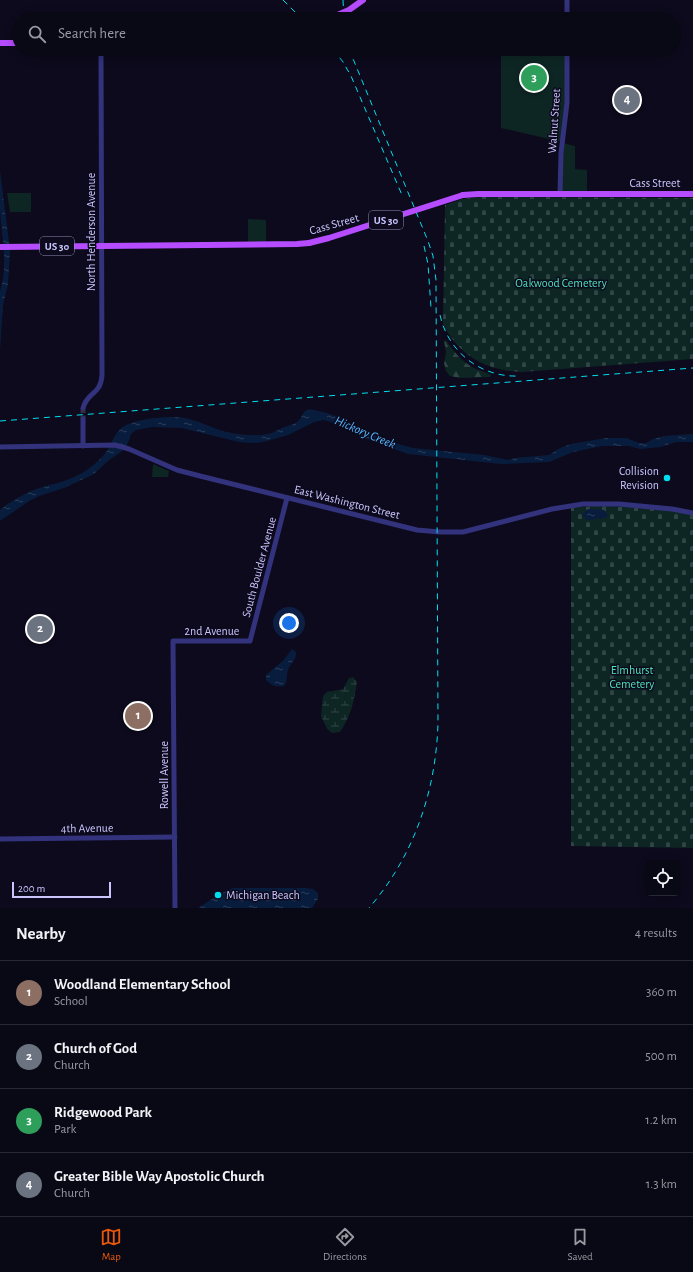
<!DOCTYPE html>
<style>
:root{--surface:#090815;--page:#171622;--text:#f1f3f6;--muted:#999aa0;--line:#292934;--accent:#ea580c}
body{margin:0;font-family:"Alegreya Sans",sans-serif;background:var(--page);color:var(--text)}
.controls{position:absolute;right:12px;bottom:12px;display:grid;overflow:hidden;border-radius:6px;box-shadow:0 2px 10px #0003}
.controls button{width:36px;height:36px;display:grid;place-items:center;padding:0;border:0;border-bottom:1px solid var(--line);background:var(--surface);color:var(--text);font:20px sans-serif}
.scale{position:absolute;left:12px;bottom:10px;width:99px;box-sizing:border-box;padding-left:4px;border:2px solid #cac5ff;border-top:0;font-size:11px;line-height:14px;white-space:nowrap;color:#cac5ff;-webkit-text-stroke:3px #0c0a1c;paint-order:stroke}
.you{position:absolute;left:289px;top:623px;width:14px;height:14px;margin:-10px;border:3px solid #fff;border-radius:50%;background:#1a73e8;box-shadow:0 0 0 6px #1a73e833}
.badge{display:grid;place-items:center;width:26px;height:26px;border-radius:50%;background:var(--accent);color:#fff;font-size:13px;font-weight:700}
.pin{position:absolute;translate:-50% -50%;border:2px solid #fff;box-shadow:0 1px 4px #0006}
.list{margin:0;padding:0;list-style:none}
h2{display:flex;justify-content:space-between;align-items:center;height:52px;margin:0;padding:0 16px;font-size:17px}
h2 small{font-size:13px;font-weight:400;color:var(--muted)}
.list li{display:grid;grid-template-columns:26px 1fr auto;gap:12px;align-items:center;box-sizing:border-box;height:64px;padding:0 16px;border-top:1px solid var(--line)}
.list b{display:block;font-size:15px;white-space:nowrap}
.list p{margin:0;font-size:13px;white-space:nowrap;color:var(--muted)}
.list em{font-size:13px;font-style:normal;color:var(--muted)}
.icon{flex:none;width:22px;height:22px;fill:none;stroke:currentColor;stroke-width:2;stroke-linecap:round;stroke-linejoin:round}
.map{position:relative;flex:none;width:693px;height:908px;overflow:hidden}
.search{position:absolute;background:var(--surface);box-shadow:0 2px 10px #0003;left:12px;right:12px;top:12px;height:44px;display:flex;align-items:center;gap:10px;box-sizing:border-box;padding:0 14px;border-radius:22px;color:var(--muted);font-size:15px}
.sheet{height:308px;background:var(--surface)}
nav{display:flex;justify-content:space-around;align-items:center;box-sizing:border-box;height:56px;border-top:1px solid var(--line);background:var(--surface);font-size:11px;color:var(--muted)}
nav a{display:grid;justify-items:center;gap:2px}
nav .on{color:var(--accent)}
.map>svg:first-child{display:block}
.forest{fill:url(#forest-firs)}
.wetland{fill:url(#wetland-marsh)}
.cemetery{fill:url(#cemetery-stones)}
.park{fill:#0d2624}
.water{fill:url(#water-ripples)}
.lines{fill:none;stroke-linecap:round;stroke-linejoin:round}
.minor-tunnel{stroke:#322f49;stroke-width:5;stroke-dasharray:5 2.5;stroke-linecap:butt}
.minor{stroke:#33327d;stroke-width:5}
.major{stroke:#b64cff;stroke-width:6}
.rail{stroke:#00dff0;stroke-width:1;stroke-dasharray:6 5;stroke-linecap:butt}
.major-bridge{stroke:#b64cff;stroke-width:6}
.poi-dot{fill:#00dff0;stroke:#0c0a1c;stroke-width:1.5}
.labels{text-anchor:middle;dominant-baseline:central;stroke-width:3;stroke-linejoin:round;paint-order:stroke}
.shield{fill:#0c0a1c;stroke:#918dbb;stroke-width:1}
.shield-label{font-size:11px;font-weight:bold;fill:#cac5ff}
.street-label{font-size:12px;fill:#cac5ff;stroke:#0c0a1c}
.park-label{font-size:12px;fill:#4ce4b9;stroke:#0c0a1c}
.poi-label{font-size:12px;fill:#cac5ff;stroke:#0c0a1c;text-anchor:end}
.water-label{font-size:13px;font-style:italic;fill:#53b5ff;stroke:#0c0a1c}
</style>
<div class="map">
<svg width="693" height="908" viewBox="0 0 693 908">
<defs>
<pattern id="forest-firs" width="22" height="20" patternUnits="userSpaceOnUse"><rect width="22" height="20" fill="#0d2624"/><path d="M5 1l3.5 6h-7zM16 11l3.5 6h-7z" fill="#2f4445"/></pattern>
<pattern id="wetland-marsh" width="20" height="14" patternUnits="userSpaceOnUse"><rect width="20" height="14" fill="#0d2624"/><path d="M1 5h8M5 5V1M11 12h8M15 12V8" fill="none" stroke="#2f4445"/></pattern>
<pattern id="cemetery-stones" width="16" height="16" patternUnits="userSpaceOnUse"><rect width="16" height="16" fill="#0d2624"/><path d="M2 7V4a2 2 0 0 1 4 0v3zM10 15v-3a2 2 0 0 1 4 0v3z" fill="#2f4445"/></pattern>
<pattern id="water-ripples" width="26" height="14" patternUnits="userSpaceOnUse"><rect width="26" height="14" fill="#081d3d"/><path d="M2 4q2-2 4 0t4 0M15 11q2-2 4 0t4 0" fill="none" stroke="#2b3c5a"/></pattern>
</defs>
<rect width="100%" height="100%" fill="#0c0a1c"/>
<path class="forest" d="M446,340C454,352 462,362 476,369C481,371 486,372 491,375L490,377L460,378L450,376L446,371L444,363L446,352L444,341Z"/>
<path class="wetland" d="M353,677L357,682C354,701 351,716 340,732L332,733L327,729L321,716L323,696L327,692L343,689L349,678Z"/>
<g class="cemetery">
<path d="M482,197L693,198V359L522,372C487,371 459,356 443,324L445,205L462,199Z"/>
<path d="M594,506C627,506 661,508 693,514V848L571,846V508Z"/>
</g>
<g class="park">
<polygon points="566,52 567,102 562,142 501,128 501,53"/>
<polygon points="563,143 575,146 575,169 587,170 587,193 561,193"/>
<polygon points="7,193 31,193 31,212 10,212"/>
<polygon points="248,219 266,220 266,244 248,244"/>
<polygon points="153,464 169,471 168,477 152,477"/>
</g>
<g class="water">
<path d="M0,171L10,251L8,284L3,305L0,350V291C9,264 1,235 0,208C0,196 0,183 0,171Z"/>
<path d="M309,409L327,413L343,419L384,440L413,448L484,455L508,460L515,458L549,455L560,448L571,444L606,438H626L639,443H646L653,439L664,436L693,434V442H676L661,447L640,449L629,446H602L573,452L549,462L501,464L408,454L357,435L338,424L324,420L314,422L288,435L263,442L254,443L239,442L182,428L152,427L136,430L131,434L128,443L121,452L109,460L94,474L64,488L39,496L29,501L0,521V510C9,502 20,496 31,491C48,484 66,483 82,473C91,468 101,459 107,451C113,442 115,430 126,425C140,419 159,417 174,417C189,417 201,423 214,428C228,434 253,437 268,434C273,433 277,430 282,428C297,422 296,426 305,411Z"/>
<polygon points="589,509 604,510 607,514 607,517 605,518 587,520 582,515 586,510"/>
<path d="M292,649L296,652C297,660 290,663 288,670C286,677 288,681 284,686C275,687 272,686 266,680V675L283,661Z"/>
<polygon points="233,888 305,888 313,889 318,893 318,899 312,908 198,908 220,894"/>
</g>
<g class="lines">
<polyline class="minor-tunnel" points="83,408 83,419"/>
<g class="minor">
<polyline points="567,0 567,19"/>
<polyline points="560,194 561,153 567,103 567,49"/>
<path d="M83,408C87,392 101,395 102,375L101,49"/>
<polyline points="83,446 83,419"/>
<polyline points="0,447 115,445 129,449 177,470 200,476 417,530 440,532 463,532 552,509 583,504 619,504 672,509 693,513"/>
<polyline points="0,839 175,837"/>
<polyline points="175,908 173,641 250,641 287,498"/>
</g>
<g class="major">
<polyline points="0,43 19,43"/>
<polyline points="463,195 478,194 693,194"/>
<polyline points="0,247 297,244 309,243"/>
</g>
<g class="rail">
<polyline points="283,0 302,19"/>
<polyline points="343,0 344,19"/>
<polyline points="333,49 343,62 351,76 402,195"/>
<path d="M349,49L428,241L433,256L436,280L438,723C436,791 414,856 369,908"/>
<polyline points="424,246 428,264 431,308"/>
<path d="M440,315C448,352 481,378 520,376"/>
<polyline points="0,421 693,368"/>
</g>
<g class="major-bridge">
<polyline points="328,19 349,10 363,0"/>
<polyline points="309,243 329,238 463,195"/>
</g>
</g>
<g class="poi-dot">
<circle cx="667" cy="478" r="4"/>
<circle cx="218" cy="895" r="4"/>
</g>
<g class="labels">
<g class="shield">
<rect x="369" y="211" width="34" height="18" rx="3"/>
<rect x="40" y="237" width="34" height="18" rx="3"/>
</g>
<g class="shield-label">
<text x="386" y="220">US 30</text>
<text x="57" y="246">US 30</text>
</g>
<g class="street-label">
<text transform="translate(554 121) rotate(-86)">Walnut Street</text>
<text x="655" y="183">Cass Street</text>
<text transform="translate(334 224) rotate(-16)">Cass Street</text>
<text transform="translate(91 232) rotate(-90)">North Henderson Avenue</text>
<text transform="translate(347 502) rotate(14)">East Washington Street</text>
<text transform="translate(259 567) rotate(-75)">South Boulder Avenue</text>
<text x="212" y="631">2nd Avenue</text>
<text transform="translate(164 775) rotate(-90)">Rowell Avenue</text>
<text transform="translate(87 828) rotate(-1)">4th Avenue</text>
</g>
<g class="park-label">
<text x="561" y="283">Oakwood Cemetery</text>
<text x="632" y="670">Elmhurst<tspan x="632" dy="14">Cemetery</tspan></text>
</g>
<g class="poi-label">
<text x="659" y="471">Collision<tspan x="659" dy="14">Revision</tspan></text>
<text x="226" y="895" text-anchor="start">Michigan Beach</text>
</g>
<g class="water-label">
<text transform="translate(365 433) rotate(23)">Hickory Creek</text>
</g>
</g>
</svg>
<div class="controls">
<button><svg class="icon" aria-label="locate" viewBox="0 0 24 24"><circle cx="12" cy="12" r="6"/><path d="M12 2v4M12 18v4M2 12h4M18 12h4"/></svg></button>
</div>
<div class="scale">200 m</div>
<div class="you"></div>
<div class="pin badge" style="left:138px;top:716px;background:#8d6e63">1</div>
<div class="pin badge" style="left:40px;top:629px;background:#6b7280">2</div>
<div class="pin badge" style="left:534px;top:78px;background:#2e9e5b">3</div>
<div class="pin badge" style="left:627px;top:100px;background:#6b7280">4</div>
<div class="search"><svg class="icon" aria-label="search" viewBox="0 0 24 24"><circle cx="10" cy="10" r="6"/><path d="M15 15l6 6"/></svg>Search here</div>
</div>
<section class="sheet">
<h2>Nearby<small>4 results</small></h2>
<ul class="list">
<li><span class="badge" style="background:#8d6e63">1</span><div><b>Woodland Elementary School</b><p>School</p></div><em>360 m</em></li>
<li><span class="badge" style="background:#6b7280">2</span><div><b>Church of God</b><p>Church</p></div><em>500 m</em></li>
<li><span class="badge" style="background:#2e9e5b">3</span><div><b>Ridgewood Park</b><p>Park</p></div><em>1.2 km</em></li>
<li><span class="badge" style="background:#6b7280">4</span><div><b>Greater Bible Way Apostolic Church</b><p>Church</p></div><em>1.3 km</em></li>
</ul>
</section>
<nav>
<a class="on"><svg class="icon" aria-label="map" viewBox="0 0 24 24"><path d="M3 6l6-2 6 2 6-2v14l-6 2-6-2-6 2zM9 4v14M15 6v14"/></svg>Map</a>
<a><svg class="icon" aria-label="directions" viewBox="0 0 24 24"><path d="M12 3l9 9-9 9-9-9zM9 14v-3h6M13 9l2 2-2 2"/></svg>Directions</a>
<a><svg class="icon" aria-label="saved" viewBox="0 0 24 24"><path d="M7 4h10v16l-5-4-5 4z"/></svg>Saved</a>
</nav>
